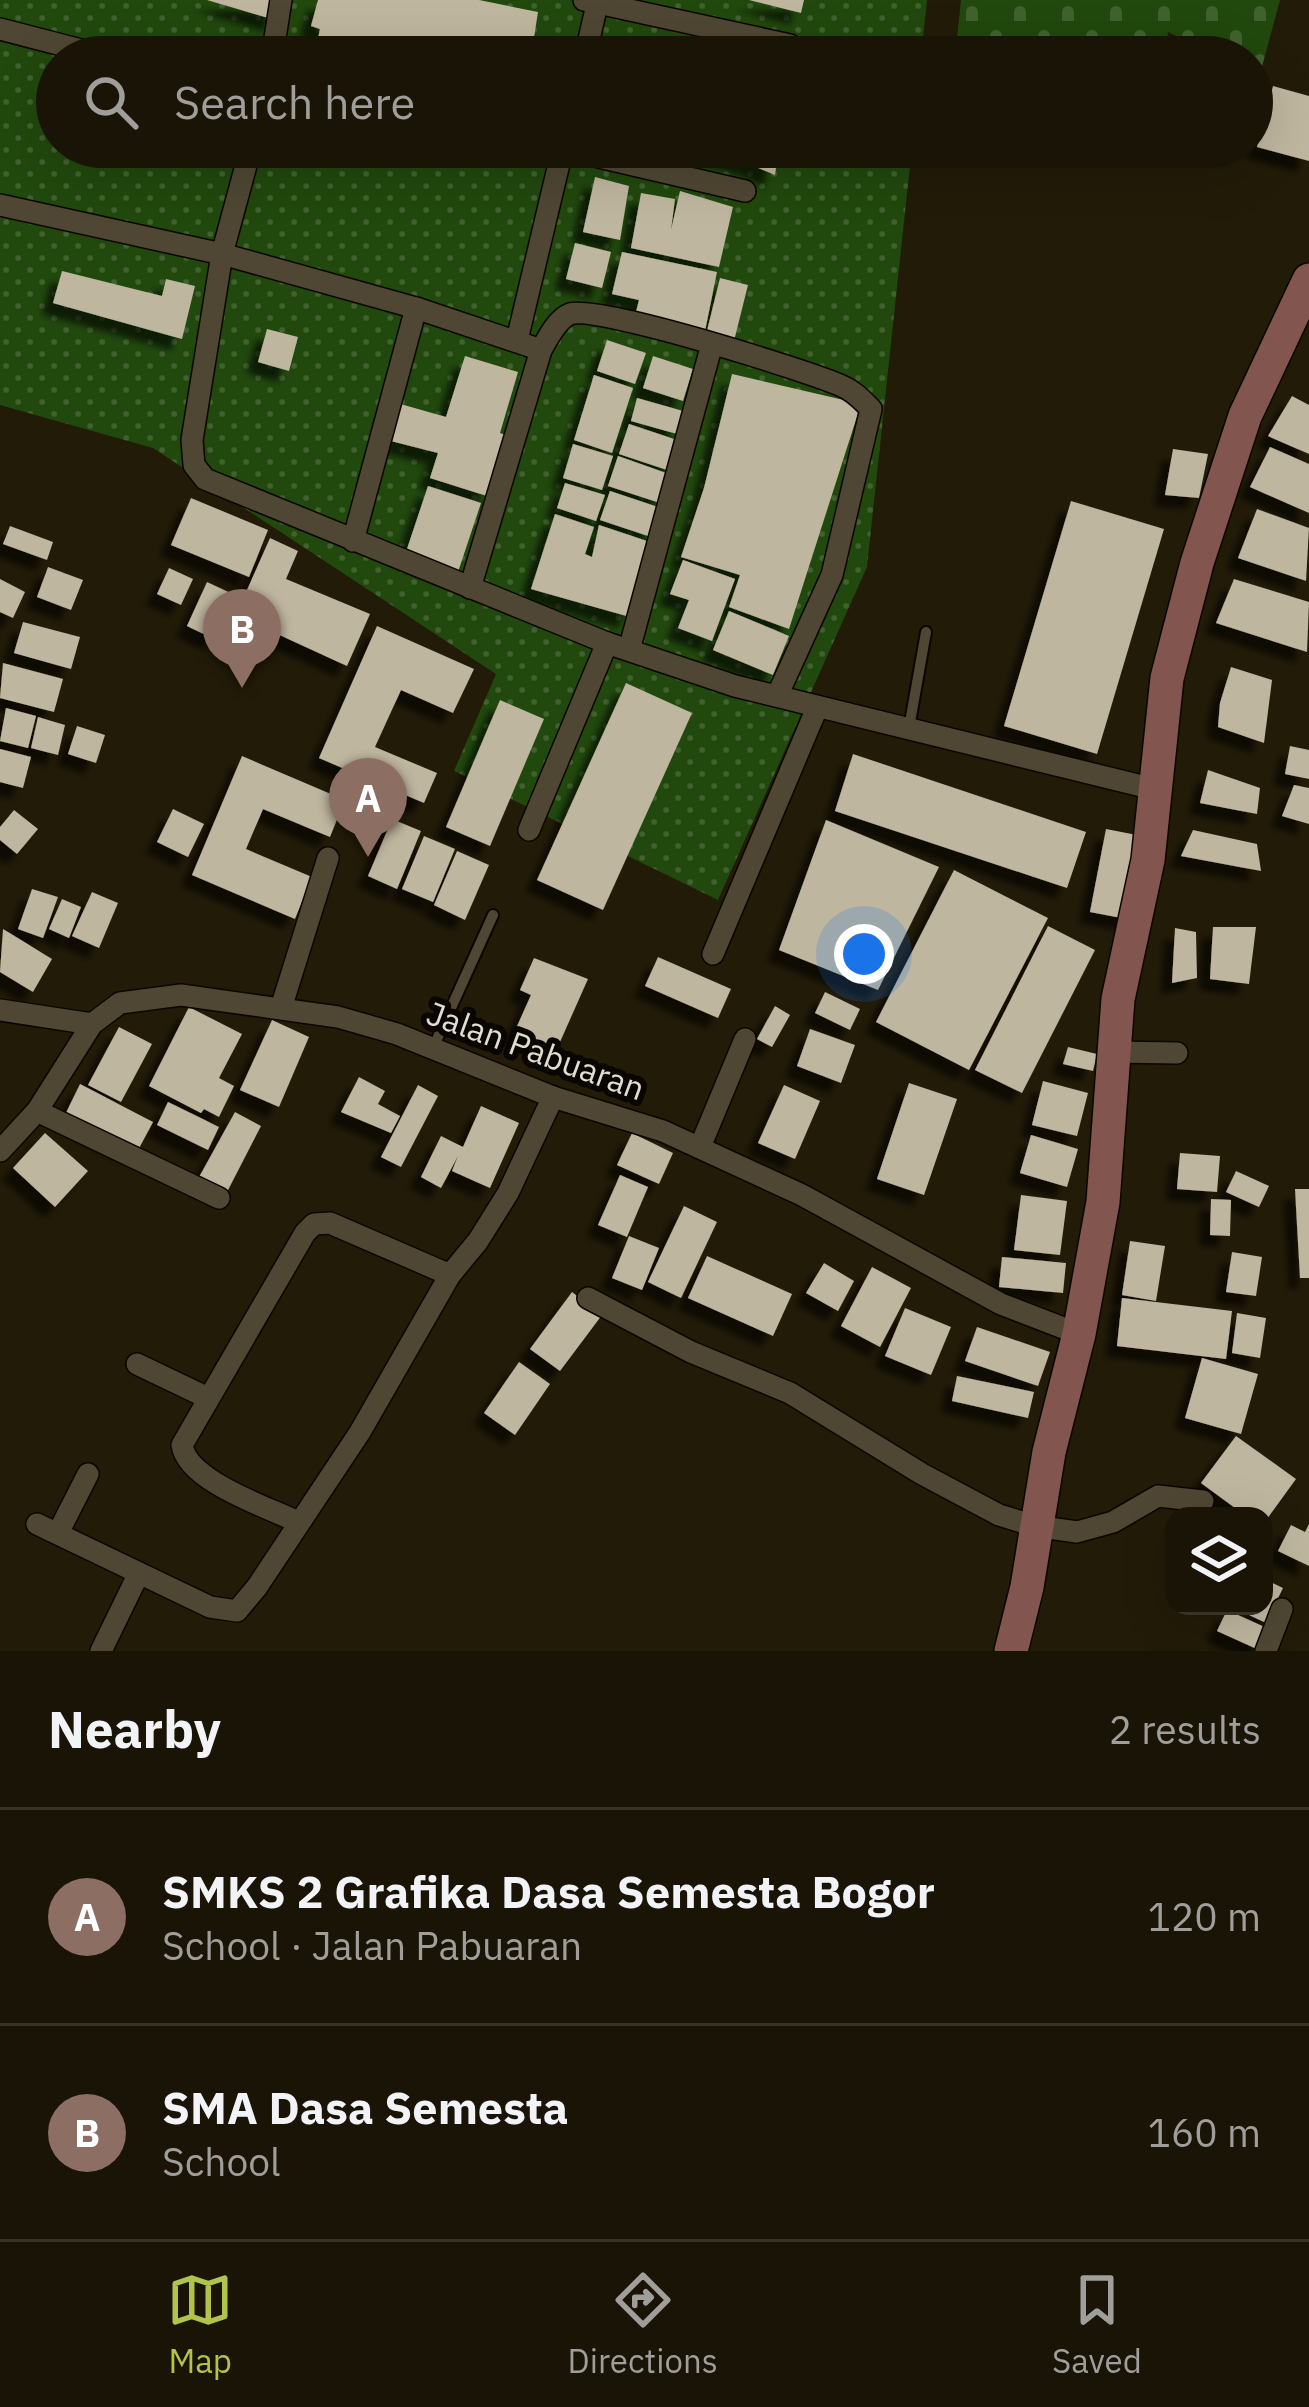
<!DOCTYPE html>
<meta charset="utf-8">
<style>
:root{--surface:#1a1406;--page:#272114;--text:#f1f3f6;--muted:#9f9e9b;--line:#383328;--accent:#b2c34c}
body{margin:0;font-family:"IBM Plex Sans",sans-serif;background:var(--page);color:var(--text)}
.controls{position:absolute;right:36px;bottom:36px;display:grid;overflow:hidden;border-radius:24px;box-shadow:0 12px 48px #0002}
.controls button{width:108px;height:108px;display:grid;place-items:center;padding:0;border:0;border-bottom:3px solid var(--line);background:var(--surface);color:var(--text);font:60px sans-serif}
.you{position:absolute;left:864px;top:954px;width:42px;height:42px;margin:-30px;border:9px solid #fff;border-radius:50%;background:#1a73e8;box-shadow:0 0 0 18px #1a73e833}
.badge{display:grid;place-items:center;width:78px;height:78px;border-radius:50%;background:var(--accent);color:#fff;font-size:39px;font-weight:700}
.pin{position:absolute;translate:-50% -99px;filter:drop-shadow(0 3px 6px #0008)}
.pin::after{content:'';position:absolute;top:63px;width:42px;height:36px;background:inherit;clip-path:polygon(0 0,100% 0,50% 100%)}
.list{margin:0;padding:0;list-style:none}
h2{display:flex;justify-content:space-between;align-items:center;height:156px;margin:0;padding:0 48px;font-size:51px}
h2 small{font-size:39px;font-weight:400;color:var(--muted)}
.list li{display:grid;grid-template-columns:78px 1fr auto;gap:36px;align-items:center;box-sizing:border-box;height:216px;padding:0 48px;border-top:3px solid var(--line)}
.list b{display:block;font-size:45px;white-space:nowrap}
.list p{margin:0;font-size:39px;white-space:nowrap;color:var(--muted)}
.list em{font-size:39px;font-style:normal;color:var(--muted)}
.icon{flex:none;width:66px;height:66px;fill:none;stroke:currentColor;stroke-width:2;stroke-linecap:round;stroke-linejoin:round}
.map{position:relative;flex:none;width:1309px;height:1651px;overflow:hidden}
.search{position:absolute;background:var(--surface);box-shadow:0 12px 48px #0002;left:36px;right:36px;top:36px;height:132px;display:flex;align-items:center;gap:30px;box-sizing:border-box;padding:0 42px;border-radius:66px;color:var(--muted);font-size:45px}
.sheet{height:588px;background:var(--surface)}
nav{display:flex;justify-content:space-around;align-items:center;box-sizing:border-box;height:168px;border-top:3px solid var(--line);background:var(--surface);font-size:33px;color:var(--muted)}
nav a{display:grid;justify-items:center;gap:6px}
nav .on{color:var(--accent)}
.map>svg:first-child{display:block}
.grass{fill:url(#grass-dots)}
.cemetery{fill:url(#cemetery-stones)}
.building{fill:#bfb69f;filter:url(#shadow)}
.lines{fill:none;stroke-linecap:round;stroke-linejoin:round}
.lane-casing{stroke:#0c0600;stroke-width:14}
.street-casing{stroke:#0c0600;stroke-width:24}
.secondary-casing{stroke:#0c0600;stroke-width:36}
.lane{stroke:#4f4733;stroke-width:10}
.street{stroke:#4f4733;stroke-width:21}
.secondary{stroke:#83554f;stroke-width:33}
.labels{text-anchor:middle;dominant-baseline:central;stroke-width:12;stroke-linejoin:round;paint-order:stroke}
.street-label{font-size:33px;fill:#e2ddd1;stroke:#090602}
</style>
<div class="map">
<svg width="1309" height="1651" viewBox="0 0 1309 1651">
<defs>
<pattern id="grass-dots" width="8" height="8" patternUnits="userSpaceOnUse" patternTransform="scale(3)"><rect width="8" height="8" fill="#21480d"/><path d="M2 2h.1M6 6h.1" fill="none" stroke="#41622f" stroke-width="1.8" stroke-linecap="round"/></pattern>
<pattern id="cemetery-stones" width="16" height="16" patternUnits="userSpaceOnUse" patternTransform="scale(3)"><rect width="16" height="16" fill="#21480d"/><path d="M2 7V4a2 2 0 0 1 4 0v3zM10 15v-3a2 2 0 0 1 4 0v3z" fill="#41622f"/></pattern>
<filter id="shadow"><feDropShadow dx="-11" dy="11" stdDeviation="3" flood-color="#0009"/></filter>
</defs>
<rect width="100%" height="100%" fill="#221b08"/>
<polygon class="grass" points="0,0 927,0 921,57 57,57 57,147 912,147 867,567 718,900 454,771 496,674 153,448 0,405"/>
<polygon class="cemetery" points="961,0 1280,0 1260,74 1252,71 1252,57 1222,57 1168,32 1165,57 955,57"/>
<g class="building">
<polygon points="207,0 279,0 275,20"/>
<polygon points="318,0 479,0 538,12 531,57 314,57 320,29 311,26"/>
<polygon points="749,0 804,0 801,13"/>
<polygon points="701,39 760,47 761,57 695,57"/>
<polygon points="1273,86 1309,96 1309,161 1257,147"/>
<polygon points="690,147 779,147 775,175 744,162"/>
<polygon points="595,177 629,186 620,240 583,232"/>
<polygon points="680,191 733,207 719,267 631,248 641,193 675,199 671,230"/>
<polygon points="575,243 611,252 602,288 566,279"/>
<polygon points="622,252 717,272 705,331 635,316 639,300 612,294"/>
<polygon points="62,271 162,296 166,279 195,286 182,339 53,303"/>
<polygon points="720,278 748,285 734,341 706,335"/>
<polygon points="267,329 298,337 289,371 258,362"/>
<polygon points="607,340 646,353 635,384 597,371"/>
<polygon points="465,356 518,372 500,433 506,435 487,496 430,478 438,453 387,440 397,403 446,417"/>
<polygon points="653,356 693,369 683,401 643,388"/>
<polygon points="732,374 861,404 789,629 729,607 740,575 681,557 704,488"/>
<polygon points="594,375 633,388 612,453 574,440"/>
<polygon points="1292,396 1309,405 1309,454 1268,436"/>
<polygon points="637,398 683,411 677,434 631,421"/>
<polygon points="629,424 680,441 670,471 619,454"/>
<polygon points="573,444 613,456 602,490 563,478"/>
<polygon points="1270,447 1309,464 1309,513 1250,487"/>
<polygon points="1173,449 1208,454 1199,498 1165,495"/>
<polygon points="618,456 669,474 660,503 608,486"/>
<polygon points="565,483 605,495 596,521 557,508"/>
<polygon points="428,486 481,503 458,572 405,555"/>
<polygon points="610,491 661,508 651,537 600,520"/>
<polygon points="191,498 268,530 249,577 171,545"/>
<polygon points="1071,501 1164,529 1097,754 1004,726"/>
<polygon points="1257,509 1309,528 1306,581 1238,558"/>
<polygon points="555,514 594,527 585,554 592,557 599,525 650,542 630,617 531,589"/>
<polygon points="10,526 53,542 47,560 3,544"/>
<polygon points="270,538 298,551 286,579 370,614 347,666 236,615"/>
<polygon points="683,560 735,579 712,641 678,628 689,600 670,594"/>
<polygon points="48,567 83,580 71,610 37,597"/>
<polygon points="169,568 193,579 181,605 157,594"/>
<polygon points="0,579 25,592 13,618 0,612"/>
<polygon points="1234,579 1309,602 1307,652 1216,623"/>
<polygon points="207,582 235,595 214,639 187,626"/>
<polygon points="729,611 789,636 773,675 713,650"/>
<polygon points="23,622 80,637 71,669 14,653"/>
<polygon points="377,626 474,669 453,713 401,690 375,747 437,773 424,803 319,758"/>
<polygon points="3,663 63,679 54,712 0,698"/>
<polygon points="1231,667 1272,680 1264,743 1218,727 1220,703"/>
<polygon points="626,683 692,713 603,910 537,880"/>
<polygon points="500,700 544,719 490,846 446,827"/>
<polygon points="6,708 36,716 28,748 0,741"/>
<polygon points="38,717 65,725 58,755 31,748"/>
<polygon points="77,726 105,735 96,763 68,754"/>
<polygon points="1290,746 1309,750 1309,779 1285,774"/>
<polygon points="0,749 31,757 23,788 0,782"/>
<polygon points="853,754 1086,832 1067,888 835,811"/>
<polygon points="242,756 345,800 330,837 263,809 246,849 312,877 295,919 192,875"/>
<polygon points="1208,770 1260,788 1257,814 1200,803"/>
<polygon points="1294,785 1309,788 1309,824 1282,816"/>
<polygon points="173,809 204,824 188,857 157,842"/>
<polygon points="14,810 38,829 17,854 0,840 0,827"/>
<polygon points="392,819 421,831 397,889 368,876"/>
<polygon points="826,820 939,867 878,990 779,950"/>
<polygon points="1106,829 1147,837 1132,920 1090,912"/>
<polygon points="1193,830 1257,844 1261,871 1181,856"/>
<polygon points="424,836 455,849 433,902 402,889"/>
<polygon points="457,851 489,865 465,920 434,905"/>
<polygon points="954,870 1048,918 969,1070 876,1022"/>
<polygon points="32,889 58,897 43,938 18,929"/>
<polygon points="92,892 118,903 99,948 72,936"/>
<polygon points="62,899 81,907 69,938 49,929"/>
<polygon points="1048,926 1095,950 1022,1093 975,1070"/>
<polygon points="1213,927 1256,927 1249,984 1210,979"/>
<polygon points="1175,928 1196,932 1197,978 1172,983"/>
<polygon points="3,929 52,959 33,992 0,972"/>
<polygon points="658,957 731,989 718,1018 645,986"/>
<polygon points="534,958 588,979 556,1051 514,1033 531,995 520,990"/>
<polygon points="825,992 860,1009 850,1030 815,1013"/>
<polygon points="775,1006 790,1015 772,1047 757,1039"/>
<polygon points="189,1007 242,1034 219,1078 234,1086 219,1117 204,1109 201,1113 149,1086"/>
<polygon points="272,1020 309,1037 279,1107 240,1090"/>
<polygon points="119,1027 152,1044 121,1102 88,1085"/>
<polygon points="810,1029 855,1045 841,1083 797,1066"/>
<polygon points="1068,1047 1097,1054 1093,1071 1063,1064"/>
<polygon points="359,1077 385,1091 378,1104 400,1116 391,1133 341,1112"/>
<polygon points="1043,1081 1088,1093 1077,1136 1032,1125"/>
<polygon points="909,1083 957,1099 924,1195 877,1179"/>
<polygon points="80,1084 153,1122 136,1154 64,1117"/>
<polygon points="418,1085 438,1096 401,1167 381,1157"/>
<polygon points="784,1085 820,1101 795,1159 758,1143"/>
<polygon points="168,1102 219,1127 208,1150 157,1125"/>
<polygon points="481,1106 519,1123 490,1188 452,1171 458,1156 441,1188 421,1177 441,1136 463,1147"/>
<polygon points="235,1112 261,1126 226,1194 198,1179"/>
<polygon points="45,1133 88,1171 55,1207 13,1168"/>
<polygon points="632,1133 673,1153 659,1184 617,1165"/>
<polygon points="1031,1135 1078,1149 1067,1187 1020,1173"/>
<polygon points="1180,1153 1220,1156 1217,1192 1177,1189"/>
<polygon points="1236,1171 1269,1186 1259,1207 1226,1192"/>
<polygon points="620,1175 648,1187 627,1237 598,1225"/>
<polygon points="1295,1189 1309,1189 1309,1278 1300,1278"/>
<polygon points="1021,1195 1067,1201 1060,1255 1014,1250"/>
<polygon points="1211,1199 1231,1200 1230,1236 1210,1235"/>
<polygon points="684,1206 717,1222 681,1298 648,1282"/>
<polygon points="629,1236 659,1248 642,1290 612,1278"/>
<polygon points="1130,1241 1165,1246 1156,1301 1122,1295"/>
<polygon points="1232,1252 1262,1257 1256,1296 1226,1292"/>
<polygon points="707,1256 792,1294 773,1336 688,1298"/>
<polygon points="1002,1257 1066,1263 1063,1293 999,1287"/>
<polygon points="824,1263 854,1281 838,1311 806,1293"/>
<polygon points="872,1267 911,1288 880,1347 841,1326"/>
<polygon points="572,1292 602,1315 560,1371 530,1349"/>
<polygon points="1122,1298 1232,1311 1226,1359 1117,1346"/>
<polygon points="905,1308 951,1327 931,1375 885,1356"/>
<polygon points="1237,1313 1266,1318 1260,1358 1232,1353"/>
<polygon points="977,1327 1050,1352 1038,1386 965,1361"/>
<polygon points="1202,1358 1258,1374 1241,1434 1185,1418"/>
<polygon points="519,1362 550,1384 515,1435 484,1413"/>
<polygon points="957,1376 1034,1392 1028,1418 952,1401"/>
<polygon points="1236,1436 1296,1479 1264,1523 1264,1516 1246,1516 1201,1483"/>
<polygon points="1309,1524 1309,1566 1278,1551 1291,1525 1305,1532"/>
<polygon points="1264,1579 1283,1588 1266,1623 1230,1606 1264,1606"/>
<polygon points="1227,1610 1269,1629 1259,1650 1217,1631"/>
</g>
<g class="lines">
<g class="lane-casing">
<g id="lane">
<polyline points="909,728 926,632"/>
<polyline points="433,1048 493,915"/>
</g>
</g>
<g class="street-casing">
<g id="street">
<polyline points="584,0 790,45"/>
<polyline points="0,29 108,57"/>
<polyline points="272,57 281,0"/>
<polyline points="585,57 598,0"/>
<polyline points="251,147 222,254 192,440 194,465 205,479 607,643 735,686 1154,789"/>
<polyline points="556,147 745,191"/>
<polyline points="0,205 222,254 416,308 541,350"/>
<polyline points="517,340 563,147"/>
<polyline points="353,541 416,308"/>
<path d="M470,588L541,350C548,338 557,319 570,314C596,304 808,371 842,386C854,391 862,400 871,409L832,575L777,696"/>
<polyline points="629,650 712,344"/>
<polyline points="529,830 607,643"/>
<polyline points="713,954 817,708"/>
<polyline points="281,1008 328,858"/>
<polyline points="0,1010 92,1024"/>
<polyline points="1113,1052 1177,1053"/>
<polyline points="37,1111 219,1198"/>
<polyline points="700,1147 745,1039"/>
<polyline points="0,1151 37,1111 92,1024 120,1003 181,995 338,1017 397,1034 553,1097 663,1131 802,1195 1001,1304 1079,1334"/>
<polyline points="588,1298 691,1352 790,1393 922,1474 999,1515 1035,1526 1077,1532 1113,1522 1158,1496 1203,1501"/>
<polyline points="137,1364 208,1398"/>
<path d="M298,1522C267,1507 187,1481 182,1445L305,1233L314,1224L330,1223L450,1275"/>
<polyline points="37,1524 210,1607 237,1611 257,1587 360,1432 450,1275 478,1241 508,1193 553,1097"/>
<polyline points="58,1533 88,1474"/>
<polyline points="101,1651 139,1573"/>
<polyline points="1266,1651 1282,1609"/>
</g>
</g>
<g class="secondary-casing">
<polyline id="secondary" points="1011,1651 1027,1587 1049,1452 1079,1334 1103,1202 1118,999 1148,860 1167,678 1197,563 1245,416 1309,280"/>
</g>
<use href="#lane" class="lane"/>
<use href="#street" class="street"/>
<use href="#secondary" class="secondary"/>
</g>
<g class="labels">
<g class="street-label">
<text transform="translate(536 1050) rotate(20)">Jalan Pabuaran</text>
</g>
</g>
</svg>
<div class="controls">
<button><svg class="icon" aria-label="layers" viewBox="0 0 24 24"><path d="M12 4l9 5-9 5-9-5zM3 14l9 5 9-5"/></svg></button>
</div>
<div class="you"></div>
<div class="pin badge" style="left:368px;top:857px;background:#8d6e63">A</div>
<div class="pin badge" style="left:242px;top:688px;background:#8d6e63">B</div>
<div class="search"><svg class="icon" aria-label="search" viewBox="0 0 24 24"><circle cx="10" cy="10" r="6"/><path d="M15 15l6 6"/></svg>Search here</div>
</div>
<section class="sheet">
<h2>Nearby<small>2 results</small></h2>
<ul class="list">
<li><span class="badge" style="background:#8d6e63">A</span><div><b>SMKS 2 Grafika Dasa Semesta Bogor</b><p>School · Jalan Pabuaran</p></div><em>120 m</em></li>
<li><span class="badge" style="background:#8d6e63">B</span><div><b>SMA Dasa Semesta</b><p>School</p></div><em>160 m</em></li>
</ul>
</section>
<nav>
<a class="on"><svg class="icon" aria-label="map" viewBox="0 0 24 24"><path d="M3 6l6-2 6 2 6-2v14l-6 2-6-2-6 2zM9 4v14M15 6v14"/></svg>Map</a>
<a><svg class="icon" aria-label="directions" viewBox="0 0 24 24"><path d="M12 3l9 9-9 9-9-9zM9 14v-3h6M13 9l2 2-2 2"/></svg>Directions</a>
<a><svg class="icon" aria-label="saved" viewBox="0 0 24 24"><path d="M7 4h10v16l-5-4-5 4z"/></svg>Saved</a>
</nav>
